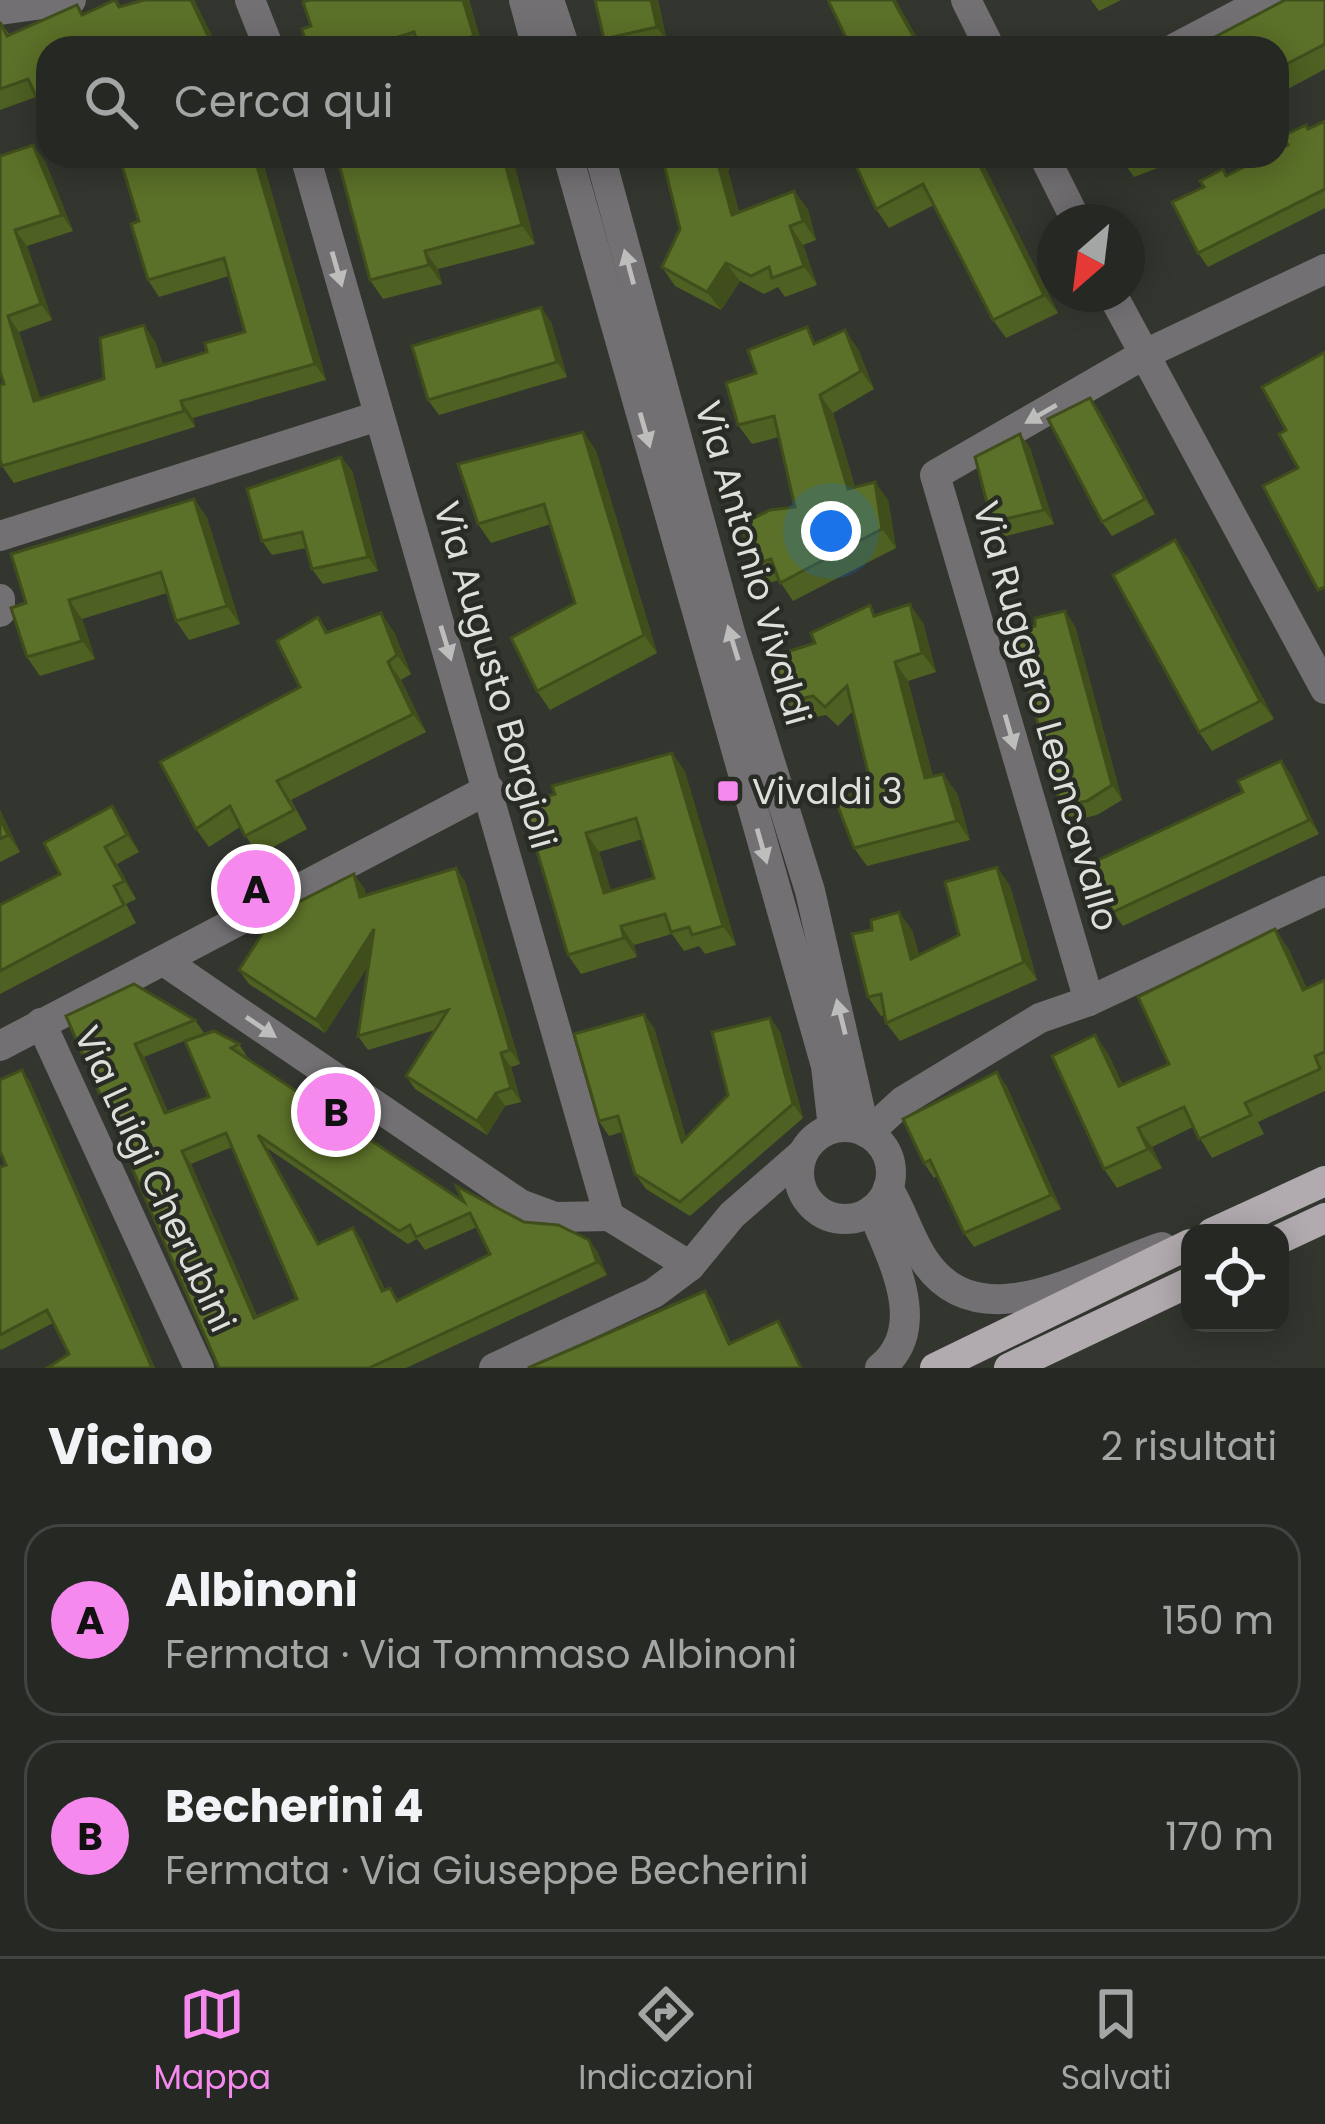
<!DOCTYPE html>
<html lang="it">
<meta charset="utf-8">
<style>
:root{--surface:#262823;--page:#323430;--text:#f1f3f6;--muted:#a4a6a6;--line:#424441;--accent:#f589ee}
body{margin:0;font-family:Poppins,sans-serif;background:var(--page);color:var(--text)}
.controls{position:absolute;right:36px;bottom:36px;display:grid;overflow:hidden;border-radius:24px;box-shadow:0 6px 30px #0003}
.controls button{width:108px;height:108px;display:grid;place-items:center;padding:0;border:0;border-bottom:3px solid var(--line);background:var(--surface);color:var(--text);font:60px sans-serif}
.compass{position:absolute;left:1037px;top:204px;width:108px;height:108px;border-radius:50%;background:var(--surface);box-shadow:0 6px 30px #0003;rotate:208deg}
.you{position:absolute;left:831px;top:531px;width:42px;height:42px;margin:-30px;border:9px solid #fff;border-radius:50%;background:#1a73e8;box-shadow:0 0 0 18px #1a73e833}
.badge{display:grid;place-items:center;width:78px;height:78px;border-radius:50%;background:var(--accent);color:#111;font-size:39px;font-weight:700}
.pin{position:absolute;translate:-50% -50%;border:6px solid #fff;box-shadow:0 3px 12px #0006}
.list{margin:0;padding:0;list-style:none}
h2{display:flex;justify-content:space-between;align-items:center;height:156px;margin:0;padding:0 48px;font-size:51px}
h2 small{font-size:39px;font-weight:400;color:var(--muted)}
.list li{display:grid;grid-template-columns:78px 1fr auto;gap:36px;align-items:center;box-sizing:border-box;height:192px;margin:0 24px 24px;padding:0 24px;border:3px solid var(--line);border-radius:36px}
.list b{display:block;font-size:45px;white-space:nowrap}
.list p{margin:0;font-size:39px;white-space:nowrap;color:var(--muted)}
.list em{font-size:39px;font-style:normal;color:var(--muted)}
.icon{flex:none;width:66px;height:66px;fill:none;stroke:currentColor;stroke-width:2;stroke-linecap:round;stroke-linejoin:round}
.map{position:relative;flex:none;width:1325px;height:1368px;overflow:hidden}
.search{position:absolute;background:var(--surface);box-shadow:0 6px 30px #0003;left:36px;right:36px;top:36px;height:132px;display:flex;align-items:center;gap:30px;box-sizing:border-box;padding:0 42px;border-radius:36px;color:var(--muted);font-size:45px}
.sheet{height:588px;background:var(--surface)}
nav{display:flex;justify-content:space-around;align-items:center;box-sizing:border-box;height:168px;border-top:3px solid var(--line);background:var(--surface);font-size:33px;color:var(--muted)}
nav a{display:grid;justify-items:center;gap:6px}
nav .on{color:var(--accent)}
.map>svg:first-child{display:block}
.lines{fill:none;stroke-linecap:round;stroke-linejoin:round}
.minor{stroke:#737073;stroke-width:30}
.major{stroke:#b1abb0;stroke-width:30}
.wall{fill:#4e6022;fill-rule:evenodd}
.shaded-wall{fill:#404e1c}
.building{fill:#5b7028;stroke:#404e1c;stroke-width:3;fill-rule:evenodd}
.oneway{fill:#bdbebb}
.poi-dot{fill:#f589ee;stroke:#292c25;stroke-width:4.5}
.labels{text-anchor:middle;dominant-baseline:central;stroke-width:9;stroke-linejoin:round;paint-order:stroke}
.street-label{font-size:36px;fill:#dddfda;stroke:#292c25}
.poi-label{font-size:36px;fill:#dddfda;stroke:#292c25;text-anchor:start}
</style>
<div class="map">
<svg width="1325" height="1368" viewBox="0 0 1325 1368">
<rect width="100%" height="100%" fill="#33362f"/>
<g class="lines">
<g class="minor">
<polyline points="250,0 269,48"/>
<polyline points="524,0 537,48"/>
<polyline points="549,0 565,48"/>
<polyline points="966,0 990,48"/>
<polyline points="0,10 71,0"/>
<polyline points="1175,48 1266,0"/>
<polyline points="305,156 609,1216"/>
<polyline points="568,156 826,1066 833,1128"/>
<polyline points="600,156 731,636 810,891 865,1132"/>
<polyline points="1044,156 1077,222"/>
<polyline points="1112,294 1325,689"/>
<polyline points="0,536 378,416"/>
<polyline points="0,599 0,612"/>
<polyline points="164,961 520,1204 555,1217 609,1216"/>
<polyline points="1089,1001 935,475 1143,355 1325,269"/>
<polyline points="41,1023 199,1368"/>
<polyline points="0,1046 489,789"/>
<circle cx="845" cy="1173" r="46"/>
<polyline points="868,1133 903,1101 1040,1018 1089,1001 1325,891"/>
<path d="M888,1188C903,1212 910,1241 927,1264C984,1342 1093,1269 1162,1247"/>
<path d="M872,1210C891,1257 931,1328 880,1368"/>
<polyline points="609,1216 690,1266"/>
<polyline points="494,1368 654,1293 690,1266 732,1215 803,1153"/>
</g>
<g class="major">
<polyline points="1212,1233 1325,1181"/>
<polyline points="1280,1239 1325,1218"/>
<polyline points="935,1368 1190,1244"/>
<polyline points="1009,1368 1190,1282"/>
</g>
</g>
<g class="wall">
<polygon points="117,0 121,7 144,0 194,0 218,48 48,48 48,118 36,97 0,110 0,22 10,35 83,15"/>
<polygon points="309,0 469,0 483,48 307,48 311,26"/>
<polygon points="658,0 667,42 638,48 610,48 604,39"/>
<polygon points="1091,0 1121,0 1099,11"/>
<polygon points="1325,0 1325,69 1277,95 1277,48"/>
<polygon points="1325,121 1325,208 1208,267 1198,253 1204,187 1223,169 1227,176 1288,145 1308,129"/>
<polygon points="0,156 45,161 73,231 27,246 52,320 19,332 40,399 104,379 155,341 163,365 207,352 245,332 229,276 159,297 148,280 139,221 261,156 326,380 193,418 195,427 14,483 2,466 4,384"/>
<polygon points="369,156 512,156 535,244 438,269 442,284 383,299 370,280"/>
<polygon points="653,156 737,156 728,171 739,212 794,191 808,210 816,240 803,245 817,285 785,297 778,287 764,294 740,281 721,310 675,286 662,267 680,229 664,162"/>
<polygon points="872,156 979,156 1058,313 1006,338 993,320 934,205 889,228 876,209"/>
<polygon points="1119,156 1179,156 1181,159 1134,177"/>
<polygon points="551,322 567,377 439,415 428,400"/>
<polygon points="817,342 858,349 874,389 833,413 855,487 888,500 896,548 793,601 779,580 769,583 756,564 795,507 779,437 752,444 738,425 756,373"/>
<polygon points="1090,398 1100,412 1155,514 1112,536 1102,522"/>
<polygon points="583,432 596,451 657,653 550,710 537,691 575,603 551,524 491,543 478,524"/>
<polygon points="1020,434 1030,448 1054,524 1002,537 992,522"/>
<polygon points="341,457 352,471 378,571 323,584 312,569 306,548 272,555 262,541"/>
<polygon points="194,499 207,518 240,624 189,640 176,621 167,593 82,619 95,659 40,676 27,657 26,603"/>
<polygon points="1188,558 1274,719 1212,751 1199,732"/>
<polygon points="877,615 923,623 936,672 908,681 933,777 957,793 970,840 867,866 854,848 872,789 853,711 838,726 826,715 800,720 787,702 815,643"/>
<polygon points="318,617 328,632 394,632 411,674 401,680 426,732 291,800 307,829 258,855 240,827 209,847 196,829 300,687"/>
<polygon points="1075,626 1122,800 1097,815 1071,821 1061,806"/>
<path d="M672,753L685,772L736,945L705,954L699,946L684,951L672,934L634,945L637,957L581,974L568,955L555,794ZM643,839L654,878L611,891L599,852Z"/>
<polygon points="1281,761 1291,775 1319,834 1123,926 1113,912"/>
<polygon points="112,806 124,824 139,852 117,864 136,899 126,904 136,923 0,994 0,905 60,874"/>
<polygon points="0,810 20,852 0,862"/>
<polygon points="997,867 1010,886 1037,980 900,1041 886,1023 885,1015 881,1016 868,997 872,930 912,930 919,955 959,935"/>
<polygon points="456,868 465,882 520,1064 511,1067 521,1102 505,1106 487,1135 415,1089 406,1076 435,1030 368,1050 358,1036 368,966 325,1033 249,984 239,970 264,931 364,888 366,895"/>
<polygon points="1288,948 1307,989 1325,980 1325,1091 1258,1122 1264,1134 1212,1158 1193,1127 1152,1147 1162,1168 1117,1188 1104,1169 1095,1035 1108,1054 1123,1085 1169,1064"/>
<path d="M66,1016L195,1020L204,1033L144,1057L168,1112L209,1097L185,1041L239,1044L248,1058H246L464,1202L524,1222L589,1240L598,1253L607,1275L406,1368H219ZM232,1147L297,1299L257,1316L191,1164ZM267,1148L408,1244L417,1239L425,1250L477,1227L490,1254L399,1300L385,1290L362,1241L353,1228L319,1244Z"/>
<polygon points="770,1018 780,1032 803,1118 690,1216 646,1189 635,1174 622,1132 609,1136 599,1121 654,1028 686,1138 728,1095"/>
<polygon points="22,1070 30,1082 155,1368 47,1368 69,1354 53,1323 1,1350 0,1348 0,1167 6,1165"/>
<polygon points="997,1072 1007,1087 1061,1209 974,1247 964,1233 937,1176 934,1178 924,1163"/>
</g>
<g class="shaded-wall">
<polygon points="191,0 194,0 218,48 214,48"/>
<polygon points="463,0 469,0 483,48 474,36"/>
<polygon points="651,0 658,0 667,42 657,27"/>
<polygon points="893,0 896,0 923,48 920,48"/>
<polygon points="33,145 45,161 73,231 62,215"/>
<polygon points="254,156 261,156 326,380 315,364"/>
<polygon points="503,156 512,156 535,244 522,225"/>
<polygon points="716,156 737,156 728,171 745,234 732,215"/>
<polygon points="975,156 979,156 1058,313 1044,295"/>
<polygon points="794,191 808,210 816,240 803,221"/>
<polygon points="790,226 803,245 817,285 804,266"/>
<polygon points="15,230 27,246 52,320 41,304"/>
<polygon points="425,251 438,269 442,284 429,265"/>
<polygon points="726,263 740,281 721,310 707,292"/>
<polygon points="541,307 551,322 567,377 557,362"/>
<polygon points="8,316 19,332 46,417 34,401"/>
<polygon points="144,325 155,341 169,384 157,367"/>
<polygon points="845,330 858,349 874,389 861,371"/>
<polygon points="820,395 833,413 861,508 848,489"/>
<polygon points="1090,398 1100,412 1155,514 1145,499"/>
<polygon points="181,401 193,418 195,427 184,411"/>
<polygon points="583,432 596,451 657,653 644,635"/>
<polygon points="1020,434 1030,448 1054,524 1044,510"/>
<polygon points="341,457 352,471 378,571 368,557"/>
<polygon points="875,482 888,500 896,548 882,529"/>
<polygon points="194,499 207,518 240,624 227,606"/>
<polygon points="1175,540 1188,558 1274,719 1260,701"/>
<polygon points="69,600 82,619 95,659 82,641"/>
<polygon points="910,604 923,623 936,672 922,653"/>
<polygon points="1065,611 1075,626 1122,800 1112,785"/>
<polygon points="381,613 394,632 411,674 397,655"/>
<polygon points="388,662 401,680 426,732 413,714"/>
<polygon points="895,662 908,681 938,797 925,778"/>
<polygon points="672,753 685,772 736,945 723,926"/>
<polygon points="1281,761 1291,775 1319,834 1309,820"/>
<polygon points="943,774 957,793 970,840 957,821"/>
<polygon points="112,806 124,824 139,852 127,835"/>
<polygon points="0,810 20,852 8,835 0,818"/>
<polygon points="586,833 599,852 617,911 604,893"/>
<polygon points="105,847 117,864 136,899 124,881"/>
<polygon points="997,867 1010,886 1037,980 1024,962"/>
<polygon points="456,868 465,882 520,1064 510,1050"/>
<polygon points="354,874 364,888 369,910 360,897"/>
<polygon points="899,912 912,930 925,977 911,959"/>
<polygon points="621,926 634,945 637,957 624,938"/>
<polygon points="374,929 383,943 325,1033 316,1020"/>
<polygon points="1275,929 1288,948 1316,1009 1303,990"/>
<polygon points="644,1014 654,1028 692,1157 682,1142"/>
<polygon points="770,1018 780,1032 803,1118 793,1104"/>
<polygon points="1095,1035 1108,1054 1132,1105 1119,1086"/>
<polygon points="135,1044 144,1057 174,1126 165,1113"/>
<polygon points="501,1053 511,1067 521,1102 511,1088"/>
<polygon points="22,1070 30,1082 155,1368 152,1368"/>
<polygon points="997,1072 1007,1087 1061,1209 1051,1195"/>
<polygon points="496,1093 505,1106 487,1135 477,1121"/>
<polygon points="1138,1128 1152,1147 1162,1168 1148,1149"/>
<polygon points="258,1135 267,1148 327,1257 318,1244"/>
<polygon points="182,1151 191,1164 263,1331 254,1318"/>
<polygon points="353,1228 362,1241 391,1304 382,1291"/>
<polygon points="589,1240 598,1253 607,1275 597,1262"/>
<polygon points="705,1291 712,1300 736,1354 729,1344"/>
</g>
<g class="building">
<polygon points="115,0 119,7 144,0 191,0 214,48 48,48 48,110 43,111 28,79 0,89 0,22 7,36 77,5 82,15"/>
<polygon points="309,0 463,0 474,36 434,48 419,48 414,32 370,46 370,48 307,48 302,29 311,26 303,2"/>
<polygon points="595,0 651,0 657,27 604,39"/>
<polygon points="828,0 893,0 920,48 851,48"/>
<polygon points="1285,0 1325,0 1325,44 1277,69 1277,48 1194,48"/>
<polygon points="1325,121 1325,189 1198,253 1172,202 1204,187 1200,181 1223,169 1226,176 1266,156 1277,156 1277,151 1288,145 1283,136 1306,125 1308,129"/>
<polygon points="33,145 62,215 15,230 41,304 8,316 34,401 104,379 100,338 144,325 157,367 207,352 205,343 245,332 224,258 148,280 131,224 139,221 119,156 254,156 315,364 181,401 184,411 2,466 0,460 0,385 4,384 0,371 0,156"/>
<polygon points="369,156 503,156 522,225 425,251 429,265 370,280 339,164"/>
<polygon points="662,156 716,156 732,215 794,191 803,221 790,226 804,266 772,278 769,267 751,276 726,263 707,292 662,267 680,229"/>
<polygon points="872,156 975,156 1044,295 993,320 923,184 876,209 856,166"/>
<polygon points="541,307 557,362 428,400 412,346"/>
<polygon points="807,327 814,344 845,330 861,371 820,395 848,489 875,482 882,529 780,583 771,559 756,564 740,525 770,510 795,507 774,416 738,425 726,383 756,373 748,350"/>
<polygon points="1325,352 1325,587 1318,590 1263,486 1298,468 1279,434 1286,430 1262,387"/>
<polygon points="1090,398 1145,499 1102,522 1048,419"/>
<polygon points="583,432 644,635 537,691 511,638 575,603 544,504 478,524 458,464"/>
<polygon points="1020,434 1044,510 992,522 975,457"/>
<polygon points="341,457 368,557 312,569 302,532 262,541 247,489"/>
<polygon points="194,499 227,606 176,621 161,572 69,600 82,641 27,657 11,608 26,603 11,554"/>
<polygon points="1175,540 1260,701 1199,732 1113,575"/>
<polygon points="910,604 922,653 895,662 925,778 943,774 957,821 854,848 835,799 872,789 847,686 825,707 813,696 787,702 774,656 815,643 811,633 870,605 874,616"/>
<polygon points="1065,611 1112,785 1087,801 1061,806 1012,631 1035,626 1035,618"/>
<polygon points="381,613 397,655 388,662 413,714 277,781 294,810 245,836 230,806 196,829 160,762 300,687 277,641 318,617 326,633"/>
<path d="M672,753L723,926L692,935L689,927L671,932L665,914L621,926L624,938L568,955L523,804L555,794L552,786ZM636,818L654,878L604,893L586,833Z"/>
<polygon points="1281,761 1309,820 1113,912 1090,864 1243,792 1238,781"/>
<polygon points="112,806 127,835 105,847 124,881 114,886 124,905 0,971 0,905 60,874 44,843"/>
<polygon points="0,818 8,835 0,839"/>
<polygon points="997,867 1024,962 886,1023 881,994 868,997 852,934 872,930 871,920 899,912 911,959 959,935 945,882"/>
<polygon points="456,868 510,1050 501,1053 511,1088 496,1093 477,1121 406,1076 448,1010 358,1036 374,929 316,1020 239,970 264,931 259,922 354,874 360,897"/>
<polygon points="1275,929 1303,990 1325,980 1325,1052 1315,1056 1320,1069 1245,1103 1251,1115 1199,1139 1184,1107 1138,1128 1148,1149 1104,1169 1052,1056 1095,1035 1119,1086 1169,1064 1138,997"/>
<path d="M134,984L195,1020L135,1044L165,1113L209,1097L185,1041L214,1031L239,1044L231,1048L464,1202L456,1186L524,1222L558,1225L589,1240L597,1262L369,1368H219L66,1016ZM226,1133L297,1299L254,1318L182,1151ZM258,1135L399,1231L410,1225L416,1237L470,1213L490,1254L397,1301L390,1288L382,1291L353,1228L318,1244Z"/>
<polygon points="644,1014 682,1142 728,1095 712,1032 770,1018 793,1104 680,1202 635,1174 618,1116 599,1121 574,1034"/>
<polygon points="22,1070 152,1368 47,1368 69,1354 47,1310 0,1335 0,1167 6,1165 0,1151 0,1080"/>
<polygon points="997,1072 1051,1195 964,1233 930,1160 924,1163 903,1119"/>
<polygon points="705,1291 729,1344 778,1321 801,1368 528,1368"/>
</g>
<defs><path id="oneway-solid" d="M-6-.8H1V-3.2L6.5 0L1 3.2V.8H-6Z" transform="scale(3)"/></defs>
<g class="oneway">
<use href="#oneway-solid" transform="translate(629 267) rotate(-105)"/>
<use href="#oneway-solid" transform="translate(337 269) rotate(74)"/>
<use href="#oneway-solid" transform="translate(1041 414) rotate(150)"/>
<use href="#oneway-solid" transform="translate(645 430) rotate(74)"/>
<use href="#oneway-solid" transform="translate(446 643) rotate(73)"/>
<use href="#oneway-solid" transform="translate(733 643) rotate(-107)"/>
<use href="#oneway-solid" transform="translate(1010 732) rotate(74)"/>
<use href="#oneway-solid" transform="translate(762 846) rotate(74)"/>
<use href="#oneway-solid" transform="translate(841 1017) rotate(-104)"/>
<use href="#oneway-solid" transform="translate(261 1027) rotate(34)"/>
</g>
<rect class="poi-dot" x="716" y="779" width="24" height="24" rx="6"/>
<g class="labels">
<g class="street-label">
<text transform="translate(753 563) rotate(74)">Via Antonio Vivaldi</text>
<text transform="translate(495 675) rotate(74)">Via Augusto Borgioli</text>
<text transform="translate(1046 716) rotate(74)">Via Ruggero Leoncavallo</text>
<text transform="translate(155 1179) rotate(65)">Via Luigi Cherubini</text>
</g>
<g class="poi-label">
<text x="752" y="791">Vivaldi 3</text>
</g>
</g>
</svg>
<div class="controls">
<button><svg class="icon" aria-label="locate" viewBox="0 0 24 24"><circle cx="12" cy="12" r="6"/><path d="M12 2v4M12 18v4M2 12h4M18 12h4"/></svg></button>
</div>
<svg class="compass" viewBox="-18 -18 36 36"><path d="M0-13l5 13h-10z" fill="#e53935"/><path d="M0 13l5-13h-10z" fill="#a4a6a6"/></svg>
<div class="you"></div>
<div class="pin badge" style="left:256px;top:889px">A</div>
<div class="pin badge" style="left:336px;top:1112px">B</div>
<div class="search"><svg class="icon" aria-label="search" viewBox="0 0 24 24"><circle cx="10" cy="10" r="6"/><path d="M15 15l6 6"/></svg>Cerca qui</div>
</div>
<section class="sheet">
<h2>Vicino<small>2 risultati</small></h2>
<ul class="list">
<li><span class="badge">A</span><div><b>Albinoni</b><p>Fermata · Via Tommaso Albinoni</p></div><em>150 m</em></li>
<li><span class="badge">B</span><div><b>Becherini 4</b><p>Fermata · Via Giuseppe Becherini</p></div><em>170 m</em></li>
</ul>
</section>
<nav>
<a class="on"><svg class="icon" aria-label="map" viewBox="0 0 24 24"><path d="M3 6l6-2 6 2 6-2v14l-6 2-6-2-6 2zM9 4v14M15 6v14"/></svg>Mappa</a>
<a><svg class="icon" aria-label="directions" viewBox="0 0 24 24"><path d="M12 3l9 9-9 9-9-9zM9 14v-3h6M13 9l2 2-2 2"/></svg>Indicazioni</a>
<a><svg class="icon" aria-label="saved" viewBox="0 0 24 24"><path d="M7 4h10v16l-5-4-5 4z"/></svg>Salvati</a>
</nav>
